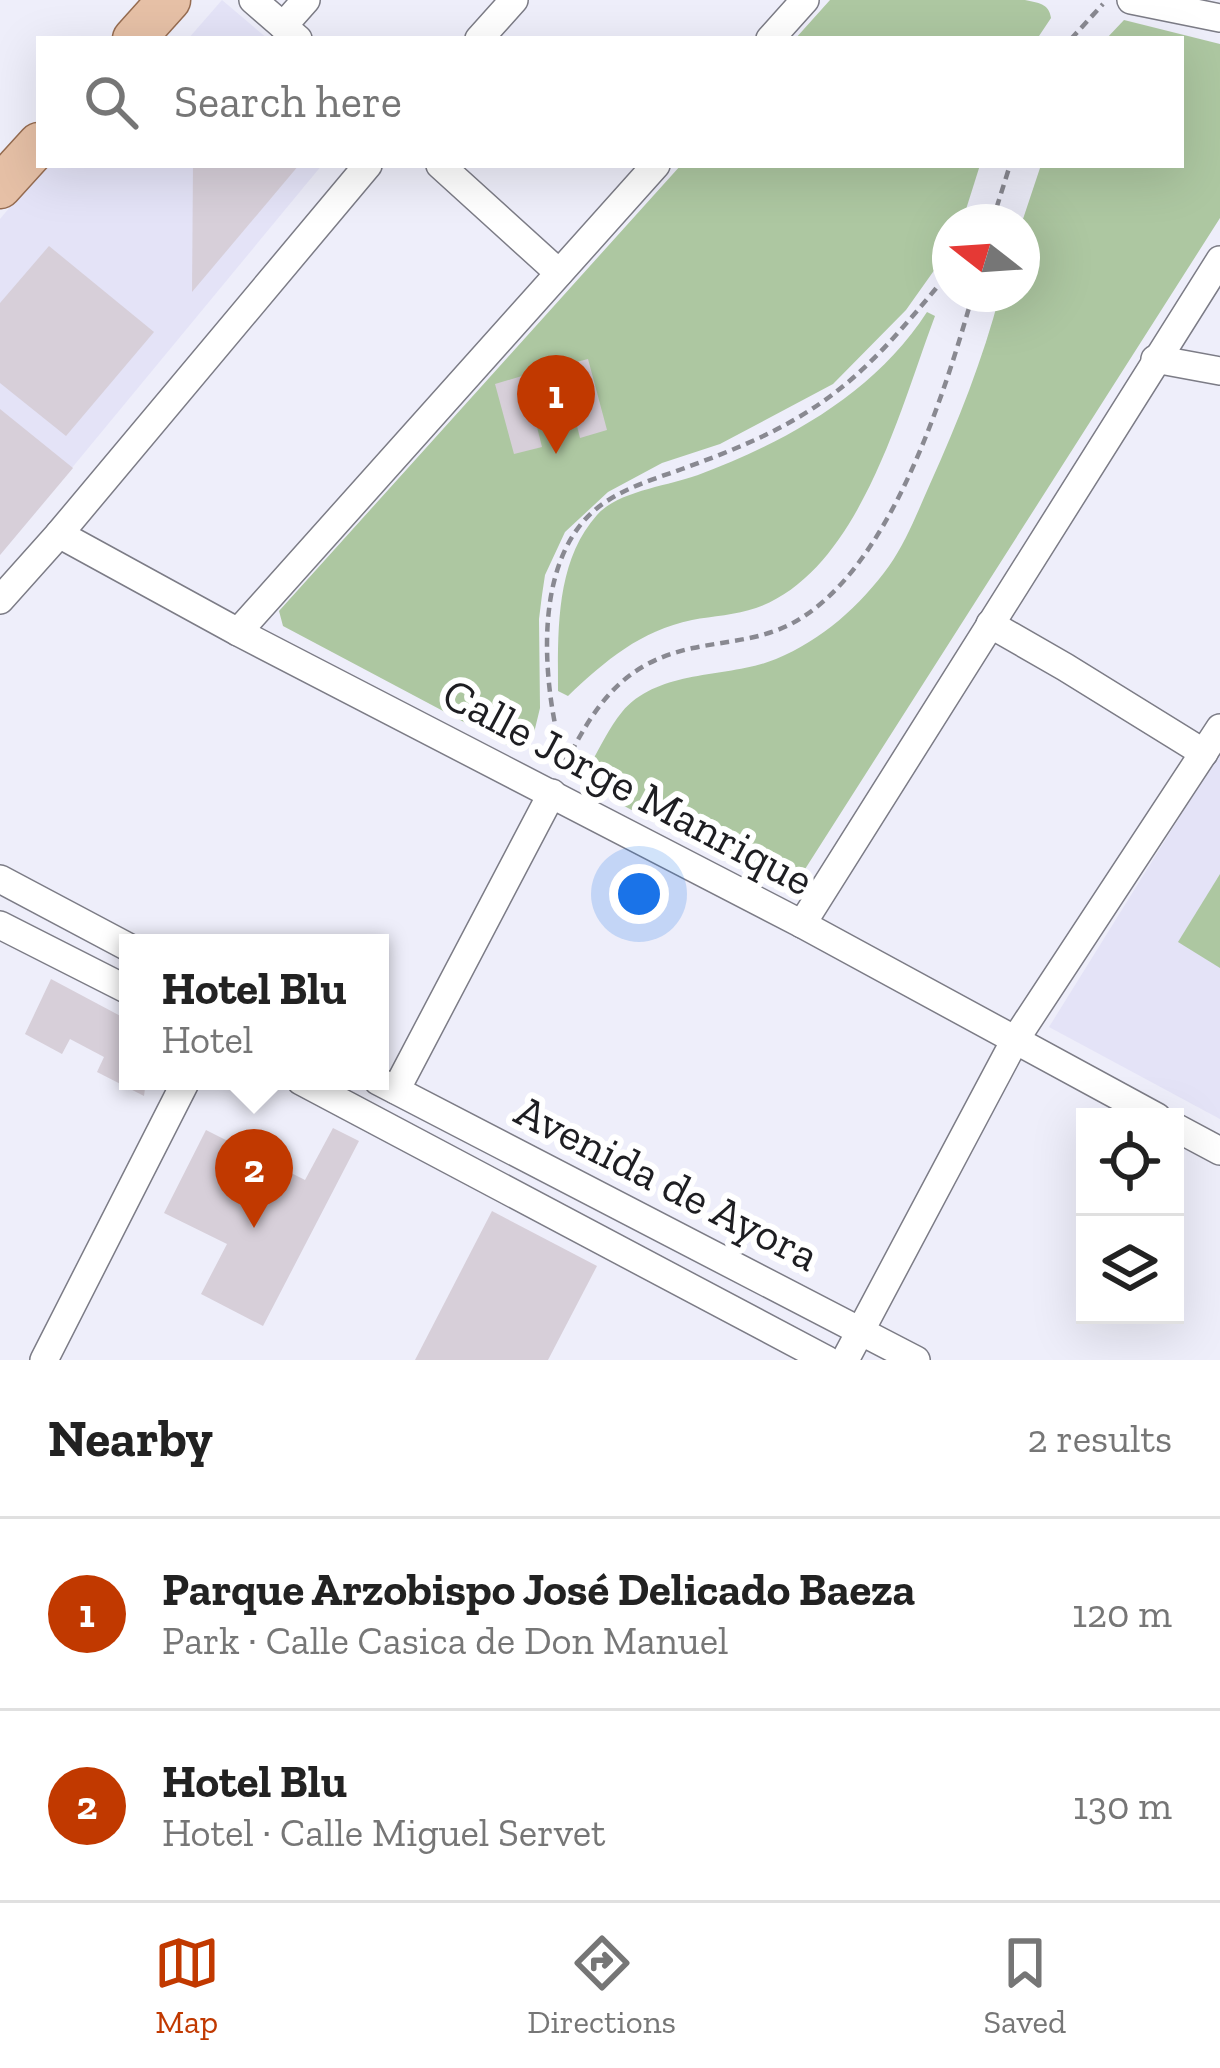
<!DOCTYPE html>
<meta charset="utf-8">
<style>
:root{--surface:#fff;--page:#f6f6f6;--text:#222;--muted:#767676;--line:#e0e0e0;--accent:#c13900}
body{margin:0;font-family:"Zilla Slab",serif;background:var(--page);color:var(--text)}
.controls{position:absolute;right:36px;bottom:36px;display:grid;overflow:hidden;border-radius:0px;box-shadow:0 12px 48px #0002}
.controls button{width:108px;height:108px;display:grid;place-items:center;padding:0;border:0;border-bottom:3px solid var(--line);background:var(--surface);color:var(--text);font:60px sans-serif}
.compass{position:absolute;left:932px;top:204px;width:108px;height:108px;border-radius:50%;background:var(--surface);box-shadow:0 12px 48px #0002;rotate:287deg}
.you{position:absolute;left:639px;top:894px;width:42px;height:42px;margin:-30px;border:9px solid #fff;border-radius:50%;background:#1a73e8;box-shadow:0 0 0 18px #1a73e833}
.badge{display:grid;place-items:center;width:78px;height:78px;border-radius:50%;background:var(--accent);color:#fff;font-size:39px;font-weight:700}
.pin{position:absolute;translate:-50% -99px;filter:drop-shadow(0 3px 6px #0008)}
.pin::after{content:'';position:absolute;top:63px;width:42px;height:36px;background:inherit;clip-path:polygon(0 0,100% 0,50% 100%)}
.popup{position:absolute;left:119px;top:934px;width:270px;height:156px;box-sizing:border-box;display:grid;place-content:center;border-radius:0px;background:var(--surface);filter:drop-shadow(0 3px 9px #0005);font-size:39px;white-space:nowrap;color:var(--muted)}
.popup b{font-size:45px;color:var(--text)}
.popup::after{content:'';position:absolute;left:50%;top:100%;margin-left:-24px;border:24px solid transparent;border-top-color:var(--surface)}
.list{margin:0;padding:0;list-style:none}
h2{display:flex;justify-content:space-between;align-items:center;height:156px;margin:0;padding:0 48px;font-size:51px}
h2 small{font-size:39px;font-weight:400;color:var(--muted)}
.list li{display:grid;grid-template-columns:78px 1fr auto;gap:36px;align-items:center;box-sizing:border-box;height:192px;padding:0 48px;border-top:3px solid var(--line)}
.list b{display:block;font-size:45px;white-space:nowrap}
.list p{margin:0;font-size:39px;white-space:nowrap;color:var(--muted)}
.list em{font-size:39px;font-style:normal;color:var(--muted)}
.icon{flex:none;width:66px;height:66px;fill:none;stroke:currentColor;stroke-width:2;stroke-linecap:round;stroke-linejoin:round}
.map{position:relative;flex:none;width:1220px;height:1360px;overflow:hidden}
.search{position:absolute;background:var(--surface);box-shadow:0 12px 48px #0002;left:36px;right:36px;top:36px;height:132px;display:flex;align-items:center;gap:30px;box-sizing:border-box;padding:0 42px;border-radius:0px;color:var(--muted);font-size:45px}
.sheet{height:540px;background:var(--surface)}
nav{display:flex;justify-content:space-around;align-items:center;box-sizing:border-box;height:168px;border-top:3px solid var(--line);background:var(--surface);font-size:33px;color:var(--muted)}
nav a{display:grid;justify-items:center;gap:6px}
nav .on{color:var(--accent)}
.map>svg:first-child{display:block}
.built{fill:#e4e3f7}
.green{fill:#adc7a1}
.building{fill:#d7cfd9}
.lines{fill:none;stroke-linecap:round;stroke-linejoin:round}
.street-casing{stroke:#7c7c86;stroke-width:30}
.primary-casing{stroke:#966c51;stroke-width:45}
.path{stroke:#898991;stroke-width:4.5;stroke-dasharray:9 6;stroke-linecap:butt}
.street{stroke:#fff;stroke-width:27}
.primary{stroke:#e6c0a6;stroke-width:42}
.labels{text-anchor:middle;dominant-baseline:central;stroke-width:12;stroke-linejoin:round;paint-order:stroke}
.street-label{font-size:45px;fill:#1e1e22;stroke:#fff}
</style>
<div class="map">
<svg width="1220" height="1360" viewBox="0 0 1220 1360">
<rect width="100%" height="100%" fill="#eeeefa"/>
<g class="built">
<polygon points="222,0 268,39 188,39"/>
<polygon points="45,165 322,165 0,555 0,219"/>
<polygon points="1220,752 1220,1119 1049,1027"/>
</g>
<g class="green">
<path d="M830,0H1025C1038,3 1049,3 1051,18L1037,39H795Z"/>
<path d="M1124,20L1220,44V218L793,888H775L593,789L589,767C599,749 609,728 622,712C659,668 728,679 776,659C822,640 860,606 889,566C906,542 918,511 930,484C958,422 983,359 1000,294H1022V222L1041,165H1181V39H1106Z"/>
<polygon points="681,165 980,165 962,222 950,222 950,248 906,310 833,384 720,444 662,463 608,492 565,532 545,575 542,595 539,619 540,708 533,737 526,748 517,749 509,746 283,626 279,611"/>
<path d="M927,312L935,316C900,409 859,572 756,608C736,615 713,616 692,620C640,631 606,660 568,696L558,691C558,632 555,562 597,515C618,491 668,486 698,475C786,442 875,393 927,312Z"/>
<polygon points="1220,874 1220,968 1178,942"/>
</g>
<g class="building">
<polygon points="193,165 299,165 192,292"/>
<polygon points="49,246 154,332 66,436 0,383 0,303"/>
<polygon points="588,359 607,430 580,438 575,418 537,427 542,447 514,454 495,384 522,376 529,400 566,392 561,366"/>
<polygon points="0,409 73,468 0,555"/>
<polygon points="51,979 128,1020 128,1081 146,1081 144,1096 97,1072 104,1057 70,1039 62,1054 25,1034"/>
<polygon points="333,1128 359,1141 263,1326 201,1294 227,1244 164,1213 206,1130 305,1180"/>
<polygon points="492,1211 597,1266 548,1360 415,1360"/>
</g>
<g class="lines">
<g class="street-casing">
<g id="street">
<polyline points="253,0 298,39"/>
<polyline points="1131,0 1220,18"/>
<polyline points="283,26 306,0"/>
<polyline points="479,39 514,0"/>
<polyline points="770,39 805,0"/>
<polyline points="440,165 559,273"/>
<polyline points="1155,359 1220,371"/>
<polyline points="59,534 238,632 802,924 1157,1117"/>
<polyline points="0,600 59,534 368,165"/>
<polyline points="990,624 1065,667 1204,753"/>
<polyline points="238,632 656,165"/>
<polyline points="0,879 128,947"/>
<polyline points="802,924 1220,260"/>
<polyline points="0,925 128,990"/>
<polyline points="301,1081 827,1360"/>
<polyline points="378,1081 916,1360"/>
<polyline points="396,1090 552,793"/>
<polyline points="1175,1127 1220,1151"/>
<polyline points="44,1360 186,1081"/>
<polyline points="845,1360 1015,1040 1220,728"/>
</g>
</g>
<g class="primary-casing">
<g id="primary">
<polyline points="134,39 169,0"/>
<polyline points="0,187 39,144"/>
</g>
</g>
<g class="path">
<polyline points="1071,39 1103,4"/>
<polyline points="992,222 1010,165"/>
<path d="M565,765C542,688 528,551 607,501C630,486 657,478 682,469C723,454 762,439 799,417C865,378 902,328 950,272"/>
<path d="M564,766C595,705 622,663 693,648C726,641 760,640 791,624C890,572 944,395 973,294"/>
</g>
<use href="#street" class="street"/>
<use href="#primary" class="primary"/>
</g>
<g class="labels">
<g class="street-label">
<text transform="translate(628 787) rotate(28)">Calle Jorge Manrique</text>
<text transform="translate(667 1183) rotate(27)">Avenida de Ayora</text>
</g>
</g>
</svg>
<div class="controls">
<button><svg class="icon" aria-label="locate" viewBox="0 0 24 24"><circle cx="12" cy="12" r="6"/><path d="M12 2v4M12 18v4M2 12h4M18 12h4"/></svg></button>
<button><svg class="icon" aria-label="layers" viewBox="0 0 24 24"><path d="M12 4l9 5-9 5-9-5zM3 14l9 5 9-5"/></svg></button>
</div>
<svg class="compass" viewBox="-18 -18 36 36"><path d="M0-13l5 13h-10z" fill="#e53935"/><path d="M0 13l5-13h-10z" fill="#767676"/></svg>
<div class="you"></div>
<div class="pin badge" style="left:556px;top:454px">1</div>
<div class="pin badge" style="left:254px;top:1228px">2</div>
<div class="popup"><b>Hotel Blu</b>Hotel</div>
<div class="search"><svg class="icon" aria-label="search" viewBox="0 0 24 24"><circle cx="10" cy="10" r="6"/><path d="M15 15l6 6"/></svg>Search here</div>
</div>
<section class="sheet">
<h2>Nearby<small>2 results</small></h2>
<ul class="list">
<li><span class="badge">1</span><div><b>Parque Arzobispo José Delicado Baeza</b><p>Park · Calle Casica de Don Manuel</p></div><em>120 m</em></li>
<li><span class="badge">2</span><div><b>Hotel Blu</b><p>Hotel · Calle Miguel Servet</p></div><em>130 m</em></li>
</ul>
</section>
<nav>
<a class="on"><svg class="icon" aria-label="map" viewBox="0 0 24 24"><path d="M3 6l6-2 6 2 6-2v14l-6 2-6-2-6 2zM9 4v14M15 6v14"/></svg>Map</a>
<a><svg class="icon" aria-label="directions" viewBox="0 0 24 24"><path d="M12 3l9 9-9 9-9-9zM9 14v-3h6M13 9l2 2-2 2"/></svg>Directions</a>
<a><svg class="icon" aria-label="saved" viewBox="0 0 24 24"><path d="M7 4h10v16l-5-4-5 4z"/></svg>Saved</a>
</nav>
